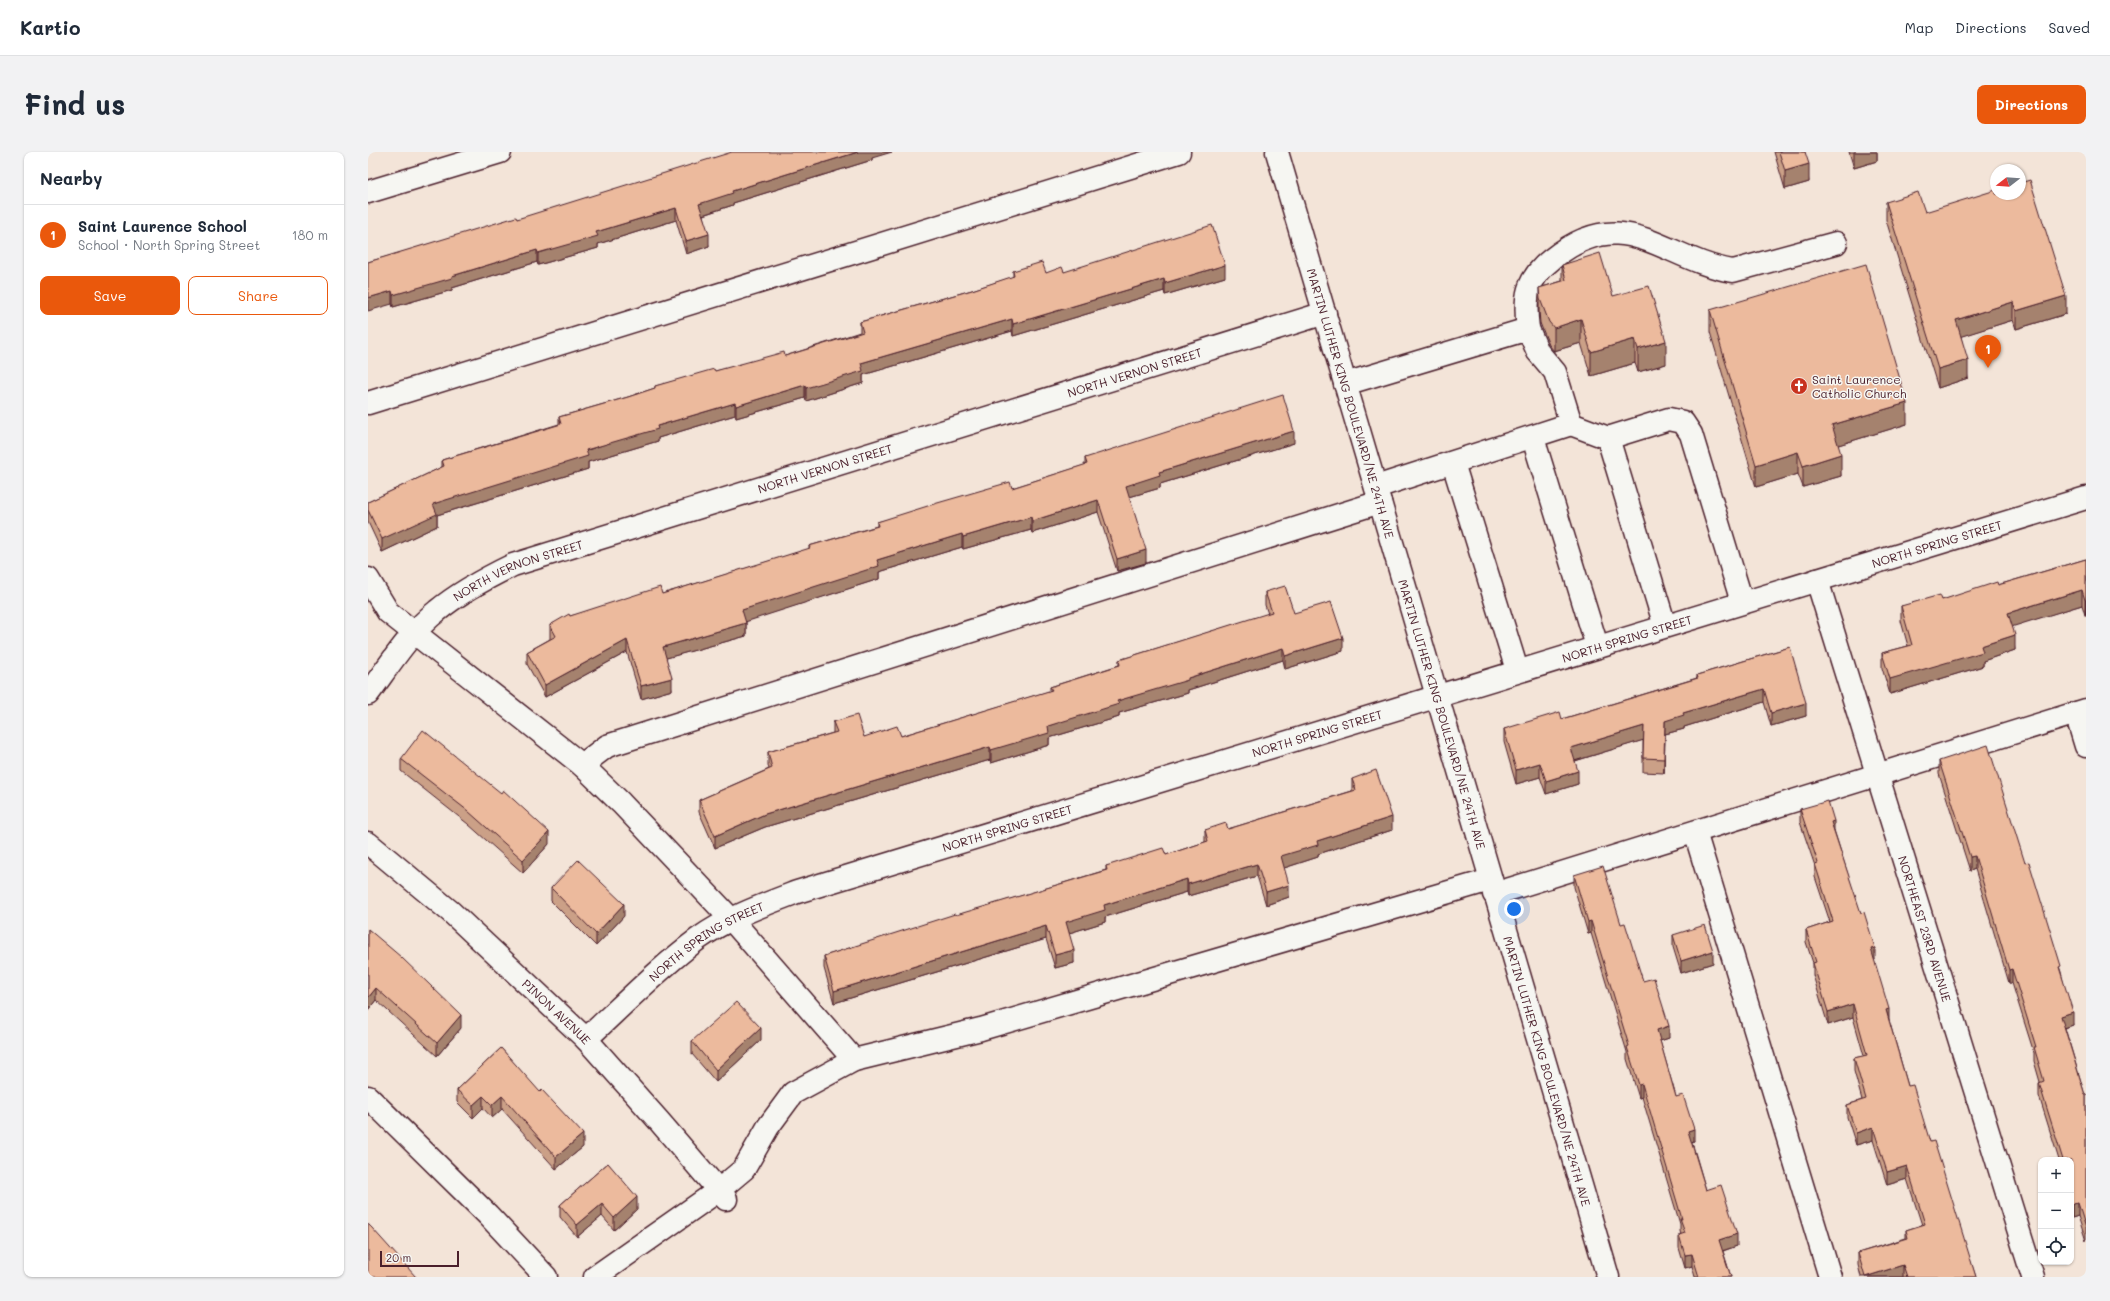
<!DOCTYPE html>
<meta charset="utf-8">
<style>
:root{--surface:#fff;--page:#f2f2f3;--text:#1f2937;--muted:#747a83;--line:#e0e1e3;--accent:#ea580c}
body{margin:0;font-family:Mali,sans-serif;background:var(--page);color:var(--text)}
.controls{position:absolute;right:12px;bottom:12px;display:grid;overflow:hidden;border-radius:8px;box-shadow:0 1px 3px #0004}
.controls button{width:36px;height:36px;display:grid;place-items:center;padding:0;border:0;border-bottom:1px solid var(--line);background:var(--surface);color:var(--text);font:20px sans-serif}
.compass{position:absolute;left:1622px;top:12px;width:36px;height:36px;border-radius:50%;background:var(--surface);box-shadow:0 1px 3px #0004;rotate:253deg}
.scale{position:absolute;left:12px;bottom:10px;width:79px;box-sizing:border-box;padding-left:4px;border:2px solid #4a1f2b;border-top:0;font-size:11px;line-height:14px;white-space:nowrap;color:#4a1f2b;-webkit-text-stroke:3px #f6f6f2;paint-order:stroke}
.you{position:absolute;left:1146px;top:757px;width:14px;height:14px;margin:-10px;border:3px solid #fff;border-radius:50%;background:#1a73e8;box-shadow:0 0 0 6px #1a73e833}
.badge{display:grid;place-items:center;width:26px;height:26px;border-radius:50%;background:var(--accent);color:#fff;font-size:13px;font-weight:700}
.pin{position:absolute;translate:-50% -33px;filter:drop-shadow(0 1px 2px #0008)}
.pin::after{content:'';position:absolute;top:21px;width:14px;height:12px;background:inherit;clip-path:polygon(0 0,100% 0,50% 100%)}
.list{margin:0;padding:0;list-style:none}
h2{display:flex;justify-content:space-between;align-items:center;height:52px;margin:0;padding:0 16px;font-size:17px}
h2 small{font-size:13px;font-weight:400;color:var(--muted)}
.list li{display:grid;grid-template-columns:26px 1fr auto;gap:12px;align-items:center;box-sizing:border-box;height:60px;padding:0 16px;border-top:1px solid var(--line)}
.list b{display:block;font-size:15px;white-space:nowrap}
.list p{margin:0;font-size:13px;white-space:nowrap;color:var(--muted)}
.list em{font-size:13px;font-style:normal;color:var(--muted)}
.actions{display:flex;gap:8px;padding:12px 16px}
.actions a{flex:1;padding:9px 0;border:1px solid var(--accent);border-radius:8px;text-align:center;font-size:14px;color:var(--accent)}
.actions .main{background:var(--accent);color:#fff}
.icon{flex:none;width:22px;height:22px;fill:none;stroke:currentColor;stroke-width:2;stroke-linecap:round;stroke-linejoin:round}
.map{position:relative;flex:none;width:1718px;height:1125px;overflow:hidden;border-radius:8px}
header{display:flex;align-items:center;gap:24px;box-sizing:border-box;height:56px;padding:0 20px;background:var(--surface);border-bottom:1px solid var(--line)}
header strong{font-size:19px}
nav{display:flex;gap:22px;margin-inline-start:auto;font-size:14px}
.intro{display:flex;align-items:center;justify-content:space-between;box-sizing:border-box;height:96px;padding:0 24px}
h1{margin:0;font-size:28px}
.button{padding:10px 18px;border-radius:8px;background:var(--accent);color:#fff;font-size:14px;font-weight:700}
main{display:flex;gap:24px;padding:0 24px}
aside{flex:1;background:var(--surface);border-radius:8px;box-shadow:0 1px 3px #0004}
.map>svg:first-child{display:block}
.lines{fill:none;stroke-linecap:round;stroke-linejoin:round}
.minor-casing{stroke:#4a1f2b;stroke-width:25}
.major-casing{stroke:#4a1f2b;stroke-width:25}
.minor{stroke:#f6f6f2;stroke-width:22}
.major{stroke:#f6f6f2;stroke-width:22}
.wall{fill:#cba087;stroke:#4a1f2b}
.shaded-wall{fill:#a5826e;stroke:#4a1f2b}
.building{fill:#ecba9d;stroke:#4a1f2b}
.labels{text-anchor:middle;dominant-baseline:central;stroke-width:3;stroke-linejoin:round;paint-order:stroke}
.street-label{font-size:12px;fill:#4a1f2b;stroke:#f6f6f2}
.poi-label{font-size:12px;fill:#4a1f2b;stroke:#f6f6f2;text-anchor:start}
</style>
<header>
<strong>Kartio</strong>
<nav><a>Map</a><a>Directions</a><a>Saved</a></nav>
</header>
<div class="intro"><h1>Find us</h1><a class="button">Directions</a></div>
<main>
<aside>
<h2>Nearby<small></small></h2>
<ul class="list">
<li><span class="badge">1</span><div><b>Saint Laurence School</b><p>School · North Spring Street</p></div><em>180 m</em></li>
</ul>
<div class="actions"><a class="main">Save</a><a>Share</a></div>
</aside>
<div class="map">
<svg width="1718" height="1125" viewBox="0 0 1718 1125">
<rect width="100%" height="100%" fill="#f3e4d8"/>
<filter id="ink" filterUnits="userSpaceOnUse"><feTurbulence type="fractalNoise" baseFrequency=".025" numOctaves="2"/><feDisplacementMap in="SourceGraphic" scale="8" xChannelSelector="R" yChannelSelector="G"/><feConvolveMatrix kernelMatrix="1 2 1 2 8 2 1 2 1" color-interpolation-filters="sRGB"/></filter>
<g filter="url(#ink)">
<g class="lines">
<g class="minor-casing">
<g id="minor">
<polyline points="0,40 132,0"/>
<path d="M1160,177C1156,146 1158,127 1184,107C1257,48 1295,108 1365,119L1468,91"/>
<polyline points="977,232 1160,177 1170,200 1187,220 1203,272 1008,335"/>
<polyline points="0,251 811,0"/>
<polyline points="1203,272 1240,286"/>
<polyline points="1165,286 1229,494"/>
<polyline points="1085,311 1149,518"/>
<polyline points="0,427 20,460 214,613 253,651 363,767 486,908 613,877 1122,728"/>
<path id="s1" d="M1449,428L1665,1125"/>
<polyline points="1297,474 1240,286 1301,267 1315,270 1323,282 1374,450"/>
<path id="s2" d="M0,542C21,514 41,481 69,459C92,440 118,426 145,413L957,161"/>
<polyline points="1708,561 1718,594"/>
<polyline points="214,613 239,594 1012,350"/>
<polyline points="1327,680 1462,1125"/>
<path id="s3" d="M0,691L83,760L218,887L291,969L358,1047"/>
<polyline points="1126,742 1718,558"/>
<path id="s4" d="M218,887C254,854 290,817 330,787C359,766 395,753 429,740L1718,346"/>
<polyline points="0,945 120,1063 178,1125"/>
<polyline points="227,1125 351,1038 376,1017 400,975 425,941 486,908"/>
</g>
</g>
<g class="major-casing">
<g id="major">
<path id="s5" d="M909,0L1240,1125"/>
</g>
</g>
<use href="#minor" class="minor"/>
<use href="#major" class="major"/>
</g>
<g class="wall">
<polygon points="1406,0 1437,0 1441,30 1417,37"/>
<polygon points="1481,0 1509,0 1509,9 1486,16"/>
<polygon points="504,6 504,8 365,51 365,53 335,63 341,94 318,102 308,68 230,92 230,96 170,113 169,110 84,136 84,138 25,155 24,152 0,110 149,67"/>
<polygon points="1518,50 1557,60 1698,162 1648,177 1645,168 1593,184 1600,226 1570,236 1518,68"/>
<polygon points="1194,113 1245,144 1298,212 1270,220 1267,211 1223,224 1213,191 1186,199 1181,193 1172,171 1171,159 1171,136 1194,129"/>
<polygon points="645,119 678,121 696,120 857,125 797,143 796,139 645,184 644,179 495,223 495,231 438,249 437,246 368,266 367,263 290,286 290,289 220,310 220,317 69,363 69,374 14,400 0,370 0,350 74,315 74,308 191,272 191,265 260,245 287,236 287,234 347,219 417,204 492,180 492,170 604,138 645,125"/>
<polygon points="1342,158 1539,272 1470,293 1473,324 1435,335 1430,322 1388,335 1342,180"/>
<polygon points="926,291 792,332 792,336 761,345 778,411 749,419 730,360 664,381 663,378 595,397 594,395 511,420 511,427 378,469 378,484 298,506 304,538 273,547 259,500 177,545 159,512 159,500 182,487 182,473 202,464 294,442 441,397 441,394 509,374 509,370 644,336 717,313 717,306"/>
<polygon points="1718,407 1718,463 1717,463 1714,453 1644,474 1647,498 1615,509 1615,514 1522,542 1514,516 1514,501 1540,494 1533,469 1533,454 1574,448 1630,433"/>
<polygon points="897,440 926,461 975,499 917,517 915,508 820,538 820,541 751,561 751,565 681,586 681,593 623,611 622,608 397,675 347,696 331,660 331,648 401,617 400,613 400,600 465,581 465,570 496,585 533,584 682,539 682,535 751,513 751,508 900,462 897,453"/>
<polygon points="1422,495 1438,564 1403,574 1396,550 1316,575 1316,577 1297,582 1296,621 1275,620 1275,588 1207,609 1210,632 1178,642 1172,625 1148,632 1136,590 1136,577 1194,567 1329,526 1329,523"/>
<polygon points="33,607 181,692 155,721 100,672 33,619"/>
<polygon points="1571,609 1657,711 1693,820 1705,873 1697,876 1717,943 1718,943 1718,1089 1710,1064 1704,1066 1703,1061 1703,1008 1691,1008 1671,944 1671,931 1672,930 1666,909 1666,901 1644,831 1641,831 1607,717 1602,719 1571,622"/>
<polygon points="984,627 1024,678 950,702 950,705 916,716 921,745 898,753 889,724 820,744 819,740 737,765 737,770 701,781 706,811 687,816 678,787 466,851 456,816 456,804 738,718 738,714 798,703 837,690 837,678 860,677 984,639"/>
<polygon points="1432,657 1466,678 1507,808 1506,808 1521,868 1540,934 1562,990 1608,1125 1493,1125 1490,1113 1490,1101 1538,1086 1538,1078 1554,1073 1539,1027 1519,1033 1505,988 1488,993 1479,965 1479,953 1494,948 1486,919 1486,906 1496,904 1485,865 1460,873 1445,823 1445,811 1438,790 1438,778 1462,770 1447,725 1447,714 1432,670"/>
<polygon points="1206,723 1253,772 1275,829 1301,886 1292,889 1308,945 1326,989 1324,990 1338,1038 1369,1094 1355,1099 1363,1125 1327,1125 1324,1114 1317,1116 1311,1096 1311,1083 1313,1083 1312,1079 1312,1072 1274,945 1271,946 1259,907 1259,900 1223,781 1220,782 1206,735"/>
<polygon points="183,736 256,764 228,794 183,749"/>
<polygon points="0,777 93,876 69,904 8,848 0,858"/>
<polygon points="1305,783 1345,811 1313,821 1305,795"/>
<polygon points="393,888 348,930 324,902 324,889"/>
<polygon points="133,896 215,995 188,1017 134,957 124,966 115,956 105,966 89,950 89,938"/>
<polygon points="240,1011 269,1057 246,1078 234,1064 209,1085 192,1065 192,1053"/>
</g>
<g class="shaded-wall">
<polygon points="490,0 524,0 504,6 504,8 365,51 365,53 331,64 331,52 364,39"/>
<polygon points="1486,0 1509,0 1509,9 1486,16"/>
<polygon points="1441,12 1441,30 1417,37 1417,19"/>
<polygon points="308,56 308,68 230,92 230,96 170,113 170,101 228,80"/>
<polygon points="341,82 341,94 318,102 318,89"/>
<polygon points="169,98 169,110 84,136 84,138 25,155 25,143 84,124"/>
<polygon points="857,113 857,125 797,143 797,131"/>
<polygon points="796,127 796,139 645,184 645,172"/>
<polygon points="24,139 24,152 0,159 0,146"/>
<polygon points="1698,144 1698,162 1648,177 1648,159"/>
<polygon points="1645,150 1645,168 1588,186 1588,168"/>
<polygon points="644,167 644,179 495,223 495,231 438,249 438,236 493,211"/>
<polygon points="1213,167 1213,191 1186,199 1186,176"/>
<polygon points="1267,187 1267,211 1223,224 1223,200"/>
<polygon points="1298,189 1298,212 1270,220 1270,197"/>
<polygon points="1600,208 1600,226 1570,236 1570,217"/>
<polygon points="437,233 437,246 368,266 368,254"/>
<polygon points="367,251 367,263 290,286 290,289 220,310 220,317 69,363 69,374 14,400 14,387 65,352 289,274"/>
<polygon points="1539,251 1539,272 1464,295 1464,273"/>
<polygon points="926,279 926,291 792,332 792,336 758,346 758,334 791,320"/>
<polygon points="1430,300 1430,322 1388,335 1388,313"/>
<polygon points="1473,302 1473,324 1435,335 1435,314"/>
<polygon points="730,348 730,360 664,381 664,369"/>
<polygon points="663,365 663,378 595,397 595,385"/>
<polygon points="594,382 594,395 511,420 511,427 374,471 374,458 509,408"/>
<polygon points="778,398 778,411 749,419 749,407"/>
<polygon points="1714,438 1714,453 1640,476 1640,461"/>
<rect x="1717" y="448" width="1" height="15"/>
<polygon points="378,471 378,484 295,507 295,495"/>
<polygon points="1647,483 1647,498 1615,509 1615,514 1522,542 1522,527 1613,494"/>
<polygon points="975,486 975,499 917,517 917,504"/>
<polygon points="259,488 259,500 177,545 177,533"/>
<polygon points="915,496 915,508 820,538 820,541 751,561 751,565 681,586 681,593 623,611 623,598 680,574 749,549 820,526"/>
<polygon points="304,526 304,538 273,547 273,534"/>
<polygon points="1396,537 1396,550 1316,575 1316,577 1297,582 1296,621 1297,569 1315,561"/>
<polygon points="1438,551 1438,564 1403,574 1403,561"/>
<polygon points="1276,574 1276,588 1203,610 1203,596"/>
<polygon points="622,595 622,608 397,675 347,696 347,684 397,662"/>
<polygon points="1172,611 1172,625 1148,632 1148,618"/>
<polygon points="1210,619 1210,632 1178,642 1178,629"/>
<polygon points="1024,665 1024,678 950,702 950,705 913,717 913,704 949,689"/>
<polygon points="1466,669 1466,681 1463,670"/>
<polygon points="181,680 181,692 155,721 155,708"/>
<polygon points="1607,704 1607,717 1602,719 1602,705"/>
<polygon points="889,712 889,724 820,744 820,732"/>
<polygon points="819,727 819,740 737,765 737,770 698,782 698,770 736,753"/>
<polygon points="921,733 921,745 898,753 898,740"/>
<polygon points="256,752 256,764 228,794 228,782"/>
<polygon points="1223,769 1223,781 1220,782 1220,770"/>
<polygon points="678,774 678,787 466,851 466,839"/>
<polygon points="1507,796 1507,808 1503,810 1503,797"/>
<polygon points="706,798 706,811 687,816 687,803"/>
<polygon points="1345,799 1345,811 1313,821 1313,809"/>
<polygon points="1644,817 1644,831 1641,831 1641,818"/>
<polygon points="8,836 8,848 0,858 0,846"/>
<polygon points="1485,852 1485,865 1460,873 1460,860"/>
<polygon points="1521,857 1521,869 1518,858"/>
<polygon points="1705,860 1705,873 1693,877 1693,864"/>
<polygon points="93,863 93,876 69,904 69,891"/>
<polygon points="1301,874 1301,886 1289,890 1289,878"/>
<polygon points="393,876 393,888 348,930 348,918"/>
<polygon points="1274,932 1274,945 1271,946 1271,933"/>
<polygon points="115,944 115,956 105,966 105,953"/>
<polygon points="134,944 134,957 124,966 124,953"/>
<polygon points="1505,975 1505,988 1488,993 1488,981"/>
<polygon points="1326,977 1326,989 1320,991 1320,979"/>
<polygon points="215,982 215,995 188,1017 188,1005"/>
<polygon points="1539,1014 1539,1027 1519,1033 1519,1020"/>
<polygon points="269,1045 269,1057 246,1078 246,1066"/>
<polygon points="1710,1051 1710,1064 1704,1066 1704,1052"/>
<polygon points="234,1052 234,1064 209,1085 209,1073"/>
<polygon points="1369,1082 1369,1094 1351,1100 1351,1088"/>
<polygon points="1324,1102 1324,1114 1317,1116 1317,1103"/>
<polygon points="1535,1113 1535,1125 1497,1125"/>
</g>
<g class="building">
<polygon points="364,0 490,0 364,39 365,41 331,52 341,82 318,89 308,56 228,80 230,84 170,101 169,98 84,124 84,126 25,143 24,139 0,146 0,110 148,65 149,67"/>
<polygon points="1411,0 1437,0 1441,12 1417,19"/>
<polygon points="1662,28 1698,144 1648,159 1645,150 1588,168 1600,208 1570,217 1518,50 1550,40 1557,60 1628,38 1628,42 1652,42 1652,31"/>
<polygon points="844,73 857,113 797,131 796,127 645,172 644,167 493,211 495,219 438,236 437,233 368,254 367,251 289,274 290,277 218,298 220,304 65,352 69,362 14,387 0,358 0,350 76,314 74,308 193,272 191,265 260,245 287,236 287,234 346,217 347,219 416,200 417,204 495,180 492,170 604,138 646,124 645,119 674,110 678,121 694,115 696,120"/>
<polygon points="1232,101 1245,144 1281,134 1298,189 1270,197 1267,187 1223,200 1213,167 1186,176 1181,170 1172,147 1171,136 1198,128 1194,113"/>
<polygon points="1498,112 1539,251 1464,273 1473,302 1435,314 1430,300 1388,313 1342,158"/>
<polygon points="915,243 926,279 791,320 792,323 758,334 778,398 749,407 730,348 664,369 663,365 595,385 594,382 509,408 511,414 374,458 378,471 295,495 304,526 273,534 259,488 177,533 159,500 188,484 182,473 201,462 202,464 292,435 294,442 442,396 441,394 510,374 509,370 566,352 642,330 644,336 719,312 717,306"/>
<polygon points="1718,407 1718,448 1717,448 1714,438 1640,461 1647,483 1613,494 1615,500 1522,527 1514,501 1544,493 1533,454 1572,443 1574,448 1629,430 1630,433"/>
<polygon points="917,434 926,461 963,450 975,486 917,504 915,496 820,526 820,528 749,549 751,552 680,574 681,581 623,598 622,595 397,662 347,684 331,648 404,616 400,600 469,580 465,570 489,563 496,585 529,574 533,584 684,538 682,535 752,513 751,508 904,460 897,440"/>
<polygon points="1422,495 1438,551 1403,561 1396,537 1315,561 1316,563 1297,569 1296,607 1275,606 1276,574 1203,596 1210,619 1178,629 1172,611 1148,618 1136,577 1192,560 1194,567 1330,526 1329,523"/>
<polygon points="55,578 133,641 135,638 181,680 155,708 100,659 33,607"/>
<polygon points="1620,593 1657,711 1661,710 1693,814 1691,815 1705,860 1693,864 1717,943 1718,943 1718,1076 1710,1051 1704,1052 1703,1047 1703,1008 1695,1008 1671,931 1676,929 1666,895 1668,895 1644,817 1641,818 1607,704 1602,705 1571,609"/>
<polygon points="1008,618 1024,665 949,689 950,693 913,704 921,733 898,740 889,712 820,732 819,727 736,753 737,758 698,770 706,798 687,803 678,774 466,839 456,804 587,762 588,763 739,718 738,714 795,696 798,703 840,689 837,678 858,671 860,677 988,638 984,627"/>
<polygon points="1460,649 1466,669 1463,670 1493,761 1496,760 1507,796 1503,797 1521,857 1518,858 1540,934 1545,933 1562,990 1566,989 1608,1125 1539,1125 1535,1113 1497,1125 1490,1101 1540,1086 1538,1078 1557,1072 1539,1014 1519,1020 1505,975 1488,981 1479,953 1498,947 1486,906 1499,903 1485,852 1460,860 1445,811 1448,810 1438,778 1465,769 1447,712 1450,711 1432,657"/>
<polygon points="210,708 256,752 228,782 183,736"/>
<polygon points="1235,714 1253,772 1257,771 1275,829 1286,826 1301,874 1289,878 1308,945 1315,943 1326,977 1320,979 1338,1038 1353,1033 1369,1082 1351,1088 1363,1125 1331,1125 1324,1102 1317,1103 1311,1083 1317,1081 1312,1067 1314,1067 1274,932 1271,933 1259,895 1261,894 1223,769 1220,770 1206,723"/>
<polygon points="1337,773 1345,799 1313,809 1305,783"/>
<polygon points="0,777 33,805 93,863 69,891 8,836 0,846"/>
<polygon points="368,850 393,876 348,918 324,889"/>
<polygon points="133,896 172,940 174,938 215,982 188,1005 134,944 124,953 115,944 105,953 89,938"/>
<polygon points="240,1011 269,1045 246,1066 234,1052 209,1073 192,1053"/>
<polygon points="0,1072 4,1076 48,1125 0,1125"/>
</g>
</g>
<defs>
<g id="church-disc" transform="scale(0.9)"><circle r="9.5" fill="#c8321e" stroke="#f6f6f2"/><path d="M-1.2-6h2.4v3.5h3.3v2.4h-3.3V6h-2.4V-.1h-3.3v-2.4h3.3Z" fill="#fff"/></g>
</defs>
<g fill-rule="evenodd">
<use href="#church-disc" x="1431" y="234"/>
</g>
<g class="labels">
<g class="street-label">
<text stroke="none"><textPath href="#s2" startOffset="848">NORTH VERNON STREET</textPath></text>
<text stroke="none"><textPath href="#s5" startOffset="262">MARTIN LUTHER KING BOULEVARD/NE 24TH AVE</textPath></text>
<text stroke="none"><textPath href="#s2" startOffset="524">NORTH VERNON STREET</textPath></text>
<text stroke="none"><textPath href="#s4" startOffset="1452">NORTH SPRING STREET</textPath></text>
<text stroke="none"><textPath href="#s2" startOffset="200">NORTH VERNON STREET</textPath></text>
<text stroke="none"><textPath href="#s4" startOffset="1128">NORTH SPRING STREET</textPath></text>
<text stroke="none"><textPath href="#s5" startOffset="586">MARTIN LUTHER KING BOULEVARD/NE 24TH AVE</textPath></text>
<text stroke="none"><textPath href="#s4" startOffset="804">NORTH SPRING STREET</textPath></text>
<text stroke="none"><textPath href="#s4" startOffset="480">NORTH SPRING STREET</textPath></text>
<text stroke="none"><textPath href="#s1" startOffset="365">NORTHEAST 23RD AVENUE</textPath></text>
<text stroke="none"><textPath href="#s4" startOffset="156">NORTH SPRING STREET</textPath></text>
<text stroke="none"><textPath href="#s3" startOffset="253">PINON AVENUE</textPath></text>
<text stroke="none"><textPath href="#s5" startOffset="958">MARTIN LUTHER KING BOULEVARD/NE 24TH AVE</textPath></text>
</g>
<g class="poi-label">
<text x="1444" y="227">Saint Laurence<tspan x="1444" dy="14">Catholic Church</tspan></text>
</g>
</g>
</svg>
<div class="controls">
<button>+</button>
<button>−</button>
<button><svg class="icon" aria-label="locate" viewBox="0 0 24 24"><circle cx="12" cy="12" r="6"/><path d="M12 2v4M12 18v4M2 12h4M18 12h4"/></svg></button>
</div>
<svg class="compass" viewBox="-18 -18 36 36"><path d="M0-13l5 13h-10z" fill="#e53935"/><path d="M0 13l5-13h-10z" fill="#747a83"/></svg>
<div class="scale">20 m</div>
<div class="you"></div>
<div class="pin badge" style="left:1620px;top:216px">1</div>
</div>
</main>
